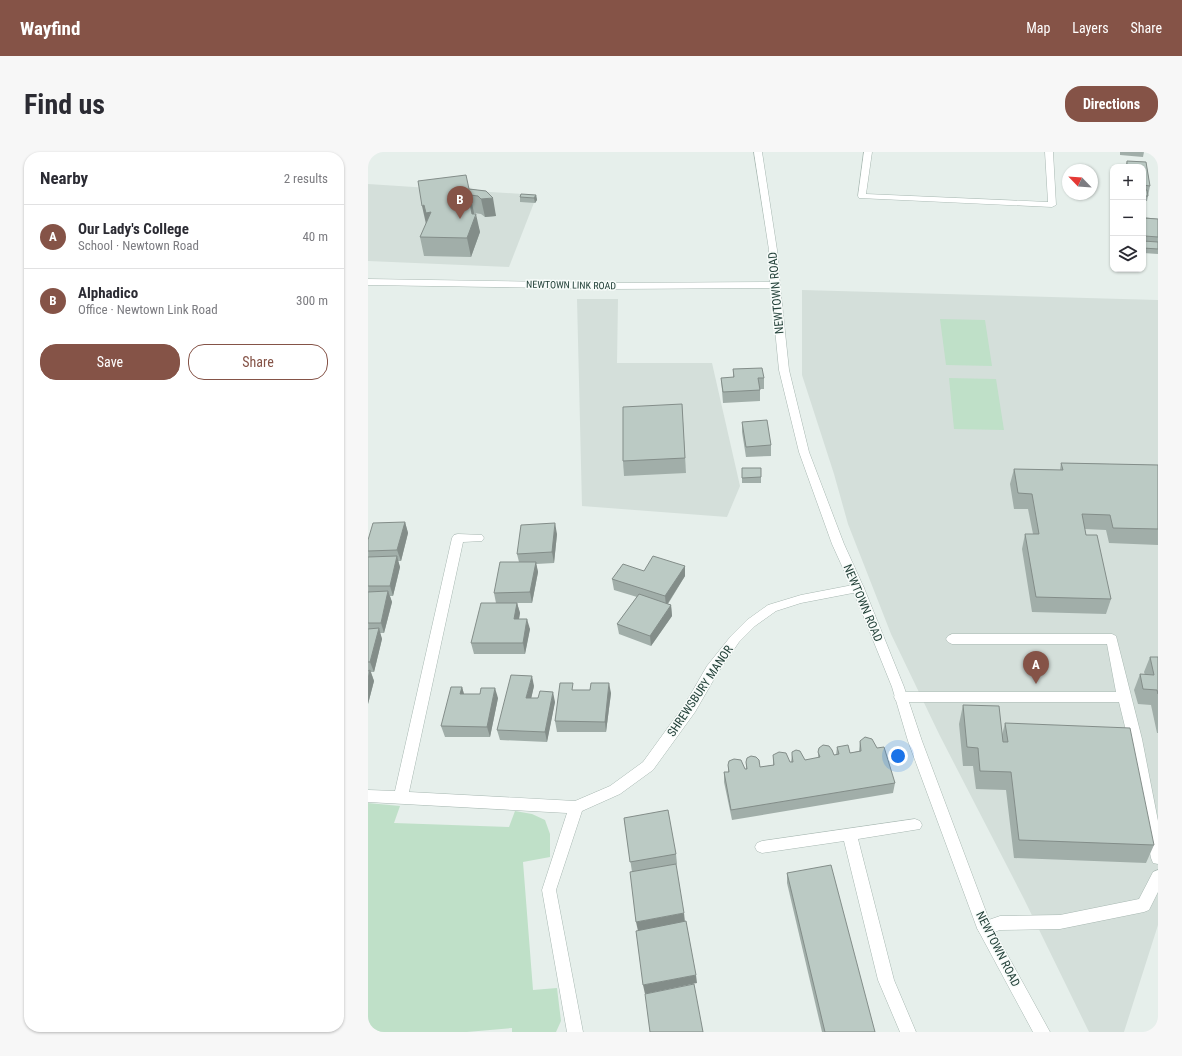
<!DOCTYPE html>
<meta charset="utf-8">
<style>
:root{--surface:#fff;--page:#f7f7f7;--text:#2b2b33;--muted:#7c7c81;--line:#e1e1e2;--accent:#855347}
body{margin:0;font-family:"Roboto Condensed",sans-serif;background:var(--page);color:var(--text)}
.controls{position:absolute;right:12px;top:12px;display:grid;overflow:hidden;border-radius:8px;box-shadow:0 1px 3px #0004}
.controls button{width:36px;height:36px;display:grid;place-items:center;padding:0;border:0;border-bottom:1px solid var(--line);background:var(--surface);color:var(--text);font:20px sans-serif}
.compass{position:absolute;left:694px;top:12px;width:36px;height:36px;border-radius:50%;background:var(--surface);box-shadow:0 1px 3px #0004;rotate:295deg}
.you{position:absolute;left:530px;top:604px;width:14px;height:14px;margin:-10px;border:3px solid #fff;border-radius:50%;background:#1a73e8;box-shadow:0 0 0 6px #1a73e833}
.badge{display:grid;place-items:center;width:26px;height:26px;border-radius:50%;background:var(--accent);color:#fff;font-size:13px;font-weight:700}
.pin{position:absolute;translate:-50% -33px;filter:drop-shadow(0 1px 2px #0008)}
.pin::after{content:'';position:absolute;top:21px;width:14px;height:12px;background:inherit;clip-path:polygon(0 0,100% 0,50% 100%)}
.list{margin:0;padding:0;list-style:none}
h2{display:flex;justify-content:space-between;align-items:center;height:52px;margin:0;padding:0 16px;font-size:17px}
h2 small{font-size:13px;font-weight:400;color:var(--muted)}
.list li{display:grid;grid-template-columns:26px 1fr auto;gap:12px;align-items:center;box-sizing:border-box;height:64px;padding:0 16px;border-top:1px solid var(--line)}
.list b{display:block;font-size:15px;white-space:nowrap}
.list p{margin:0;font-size:13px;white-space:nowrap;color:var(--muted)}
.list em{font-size:13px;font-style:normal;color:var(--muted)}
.actions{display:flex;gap:8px;padding:12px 16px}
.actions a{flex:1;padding:9px 0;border:1px solid var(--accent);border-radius:16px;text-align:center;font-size:14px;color:var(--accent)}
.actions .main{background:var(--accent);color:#fff}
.icon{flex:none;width:22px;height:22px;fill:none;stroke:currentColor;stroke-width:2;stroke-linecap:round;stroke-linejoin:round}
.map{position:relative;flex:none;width:790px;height:880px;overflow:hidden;border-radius:16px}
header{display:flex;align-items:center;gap:24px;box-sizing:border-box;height:56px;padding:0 20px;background:var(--accent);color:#fff}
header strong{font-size:19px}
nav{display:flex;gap:22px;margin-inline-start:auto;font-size:14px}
.intro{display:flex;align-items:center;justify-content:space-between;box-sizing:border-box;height:96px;padding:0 24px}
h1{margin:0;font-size:28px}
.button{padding:10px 18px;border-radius:16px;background:var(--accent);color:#fff;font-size:14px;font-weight:700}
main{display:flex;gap:24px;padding:0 24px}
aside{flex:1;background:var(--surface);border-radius:16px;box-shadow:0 1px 3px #0004}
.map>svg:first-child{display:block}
.built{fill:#d4dfda}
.green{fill:#bfe0c8}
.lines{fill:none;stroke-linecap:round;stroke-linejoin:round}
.service-casing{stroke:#a8b8b2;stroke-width:1}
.minor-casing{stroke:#a8b8b2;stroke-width:1}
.tertiary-casing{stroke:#a8b8b2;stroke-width:1}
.service{fill:#fff;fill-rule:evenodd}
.minor{fill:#fff;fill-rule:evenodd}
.tertiary{fill:#fff;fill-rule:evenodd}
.wall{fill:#a1aea9}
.shaded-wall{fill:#838d89}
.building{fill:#bbcac4;stroke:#838d89}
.labels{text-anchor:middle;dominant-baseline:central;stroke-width:3;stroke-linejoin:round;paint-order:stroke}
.far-street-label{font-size:10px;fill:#24423a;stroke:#f7fbf9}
.street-label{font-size:12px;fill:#24423a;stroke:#f7fbf9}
</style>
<header>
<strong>Wayfind</strong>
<nav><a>Map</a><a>Layers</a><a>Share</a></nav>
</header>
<div class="intro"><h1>Find us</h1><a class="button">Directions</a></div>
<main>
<aside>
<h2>Nearby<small>2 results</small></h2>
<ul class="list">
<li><span class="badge">A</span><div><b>Our Lady's College</b><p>School · Newtown Road</p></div><em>40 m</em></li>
<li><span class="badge">B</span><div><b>Alphadico</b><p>Office · Newtown Link Road</p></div><em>300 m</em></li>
</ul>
<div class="actions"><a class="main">Save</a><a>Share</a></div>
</aside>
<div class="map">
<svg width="790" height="880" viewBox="0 0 790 880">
<rect width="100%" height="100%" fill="#e6efeb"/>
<g class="built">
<polygon points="0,32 169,43 141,115 0,109"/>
<polygon points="434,138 790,148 790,773 756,880 721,880 656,747 571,582 523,482 480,372 466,322 434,223"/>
<polygon points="209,147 250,147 249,211 344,211 372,334 359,365 214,354"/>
</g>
<g class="green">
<polygon points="572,167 617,168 624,214 578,213"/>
<polygon points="581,226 628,227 636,278 586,277"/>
<polygon points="0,651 32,654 26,671 141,675 147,659 164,662 177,668 182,682 182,705 155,710 165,838 189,836 193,869 188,880 144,880 144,876 99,880 0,880"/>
</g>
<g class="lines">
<g class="service-casing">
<g id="service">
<polygon points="496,0 504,0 498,42 680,50 677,0 685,0 688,53 684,55 491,46 490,44"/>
<polygon points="584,482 744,482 748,484 774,587 790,669 790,712 785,711 783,706 760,587 751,550 533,550 528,549 526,545 528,541 533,540 748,540 739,492 584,492 580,490 578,487 580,484"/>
<polygon points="790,718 790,740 781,758 776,760 692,777 632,778 617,783 612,781 609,776 612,771 632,764 692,763 771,747 785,720"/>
</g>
</g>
<g class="minor-casing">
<g id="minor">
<polygon points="90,382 114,383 116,386 114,389 95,390 41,640 207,649 242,634 275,610 317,552 339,514 363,484 379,468 400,453 433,443 490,432 494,433 496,436 494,439 490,440 433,451 408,459 387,474 371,490 349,522 327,560 285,618 252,642 214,659 188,738 215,880 199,880 174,738 199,661 0,650 0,638 27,639 84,386 86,383"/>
<polygon points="547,667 552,669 554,673 552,677 490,687 526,828 548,880 532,880 510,828 476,689 394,701 389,699 387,695 389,691 394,689"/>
</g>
</g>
<g class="tertiary-casing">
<polygon id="tertiary" points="386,0 394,0 409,98 412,133 421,218 441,300 476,392 496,436 536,535 554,589 623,773 682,880 665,880 609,776 540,589 524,535 484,436 464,392 431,300 411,218 403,136 244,137 0,133 0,127 244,131 402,130 401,98"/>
</g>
<use href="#service" class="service"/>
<use href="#minor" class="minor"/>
<use href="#tertiary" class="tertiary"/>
</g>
<g class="wall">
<polygon points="752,0 776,0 775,5 752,3"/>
<polygon points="759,9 778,10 782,34 779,49 775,49 775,15 757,15"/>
<polygon points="101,37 118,39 128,64 117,65 113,62 106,61 112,80 103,105 56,104 52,85"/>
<polygon points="168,43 169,48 167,51 152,50 152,45"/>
<polygon points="775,65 790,67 790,102 775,101"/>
<polygon points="365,217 396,226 396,237 392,237 392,249 355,251 353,226 365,226"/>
<polygon points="314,252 318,321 256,324 255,309"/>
<polygon points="374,270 403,293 403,304 378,305 374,280"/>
<polygon points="693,311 790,313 790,393 741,391 738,378 717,377 718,383 743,447 738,462 664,460 654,397 657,382 665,382 660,357 646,357 642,332 646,317 692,318"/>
<rect x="374" y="316" width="19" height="15"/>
<polygon points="37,370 40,381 33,409 30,409 32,415 25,444 22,444 24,450 16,481 12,481 14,487 6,520 3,520 6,529 0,552 0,388"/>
<polygon points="189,382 186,411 168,412 170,420 164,451 149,451 152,461 151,467 162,477 157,502 106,502 103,491 128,451 126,441 151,410 149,402"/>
<polygon points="317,414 317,424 300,452 303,453 304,464 283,494 251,482 249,472 269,445 246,438 244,427 276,419"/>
<polygon points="782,505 790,505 790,581 789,581 783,553 770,552 766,538 772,522 777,523 776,520"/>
<polygon points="166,534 163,546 187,550 179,590 132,588 129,578"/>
<polygon points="94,535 96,542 130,546 122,585 77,585 73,574"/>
<polygon points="206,538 243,541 238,580 189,580 187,569"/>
<polygon points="595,553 634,583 637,571 786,693 778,711 646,706 638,638 608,637 605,614 595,614 591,572"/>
<polygon points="492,589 509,596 527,631 525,641 364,668 356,630 356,620 360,620 360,613 377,617 378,617 378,610 392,615 405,613 405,603 422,610 423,610 424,603 437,608 450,606 450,600 466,603 468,603 469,595 482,601 491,599"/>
<polygon points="256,666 308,702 309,712 264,720"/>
<polygon points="419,721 507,880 454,880 419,731"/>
</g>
<g class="shaded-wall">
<polygon points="168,43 169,48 167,51 166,46"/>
<polygon points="125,46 128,64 117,65 113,47"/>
<polygon points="102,51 104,51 107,66 108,62 112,80 103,105 99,86"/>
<polygon points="56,53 63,60 58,72 54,54"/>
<polygon points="37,370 40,381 33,409 29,398"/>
<polygon points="187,371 189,382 186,411 184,400"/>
<polygon points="29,404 32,415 25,444 22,434"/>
<polygon points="168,410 170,420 164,451 162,440"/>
<polygon points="317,414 317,424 298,454 297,444"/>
<polygon points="20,439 24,450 16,481 13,471"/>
<polygon points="149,451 152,461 149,477 146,467"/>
<polygon points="303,453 304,464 283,494 282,484"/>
<polygon points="159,467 162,477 157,502 155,491"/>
<polygon points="11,476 14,487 6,520 2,510"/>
<polygon points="2,518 6,529 0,552 0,527"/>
<polygon points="164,524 166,534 161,556 158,546"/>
<polygon points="241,531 243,541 238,580 237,570"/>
<polygon points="94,535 97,546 92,542"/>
<polygon points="127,536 130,546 122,585 119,575"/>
<polygon points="185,540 187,550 179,590 177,580"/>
<polygon points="316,761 317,770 270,779 268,770"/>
<polygon points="328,823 329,831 277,842 275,833"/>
</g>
<g class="building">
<polygon points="759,9 778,10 782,34 775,33 775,15 759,15"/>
<polygon points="98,23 101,37 118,39 125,46 113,47 110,44 102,43 104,51 102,51 104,62 108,62 99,86 52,85 63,60 58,61 56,53 54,54 50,29"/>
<polygon points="775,38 779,38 780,44 775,44"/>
<polygon points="153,42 168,43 166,46 152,45"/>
<polygon points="775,66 790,67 790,85 777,84 775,75"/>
<polygon points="775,89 790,90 790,97 775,96"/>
<polygon points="394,216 396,226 390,226 392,238 355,240 353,226 366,225 365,217"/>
<polygon points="314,252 317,306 255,309 255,255"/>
<polygon points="399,268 403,293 378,295 374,270"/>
<polygon points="693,311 790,313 790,377 745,376 742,363 714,362 718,383 729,383 743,447 668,445 657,382 671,382 664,342 650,341 646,317 695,318"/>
<polygon points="374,316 393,316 393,325 374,326"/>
<polygon points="37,370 29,398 0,399 0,388 5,371"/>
<polygon points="187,371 184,400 149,402 153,373"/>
<polygon points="29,404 22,434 0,434 0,405"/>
<polygon points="285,404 317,414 297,444 244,427 255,412 276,419"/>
<polygon points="132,410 168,410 162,440 126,441"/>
<polygon points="20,439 13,471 0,471 0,440"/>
<polygon points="271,442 303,453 282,484 249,472"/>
<polygon points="113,451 149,451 146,467 159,467 155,491 103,491"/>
<polygon points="11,476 2,510 0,510 0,477"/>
<polygon points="782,505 790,505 790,542 789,538 775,537 772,522 786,523"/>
<polygon points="2,518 0,527 0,519"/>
<polygon points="143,523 164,524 158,546 170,546 172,539 185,540 177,580 129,578"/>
<polygon points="192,531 205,531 204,538 222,538 223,531 241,531 237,570 187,569"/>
<polygon points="83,535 94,535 92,542 112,542 113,536 127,536 119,575 73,574"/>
<polygon points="595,553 631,554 635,590 640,590 637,571 762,576 786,693 651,688 643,620 612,619 610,596 599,595"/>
<polygon points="497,585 504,587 509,596 516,595 527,631 363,658 356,620 361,620 360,613 361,609 366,607 373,608 377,617 379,617 378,610 379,606 383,604 388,605 391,608 392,615 406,613 405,603 411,600 418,601 422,610 425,610 424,603 424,600 428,598 432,599 437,608 452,605 450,600 451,596 455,593 461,594 464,598 466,603 471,602 469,595 480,593 482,601 493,599 492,589"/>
<polygon points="300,658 308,702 262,710 256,666"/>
<polygon points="308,712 316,761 268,770 262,720"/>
<polygon points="463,713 507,880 457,880 419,721"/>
<polygon points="318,769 328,823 275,833 268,779"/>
<polygon points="326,832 335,880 282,880 277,842"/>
</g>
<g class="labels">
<g class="far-street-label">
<text transform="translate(203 133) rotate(1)">NEWTOWN LINK ROAD</text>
</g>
<g class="street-label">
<text transform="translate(408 141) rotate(-95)">NEWTOWN ROAD</text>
<text transform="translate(495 451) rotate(67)">NEWTOWN ROAD</text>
<text transform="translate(332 539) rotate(-56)">SHREWSBURY MANOR</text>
<text transform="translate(630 797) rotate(63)">NEWTOWN ROAD</text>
</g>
</g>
</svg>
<div class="controls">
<button>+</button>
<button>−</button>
<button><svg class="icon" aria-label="layers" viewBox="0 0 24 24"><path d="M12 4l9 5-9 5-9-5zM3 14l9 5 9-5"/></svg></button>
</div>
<svg class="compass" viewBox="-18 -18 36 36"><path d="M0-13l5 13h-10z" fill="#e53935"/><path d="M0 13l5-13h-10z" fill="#7c7c81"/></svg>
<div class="you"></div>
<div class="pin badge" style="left:668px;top:532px">A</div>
<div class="pin badge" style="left:92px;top:67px">B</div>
</div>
</main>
